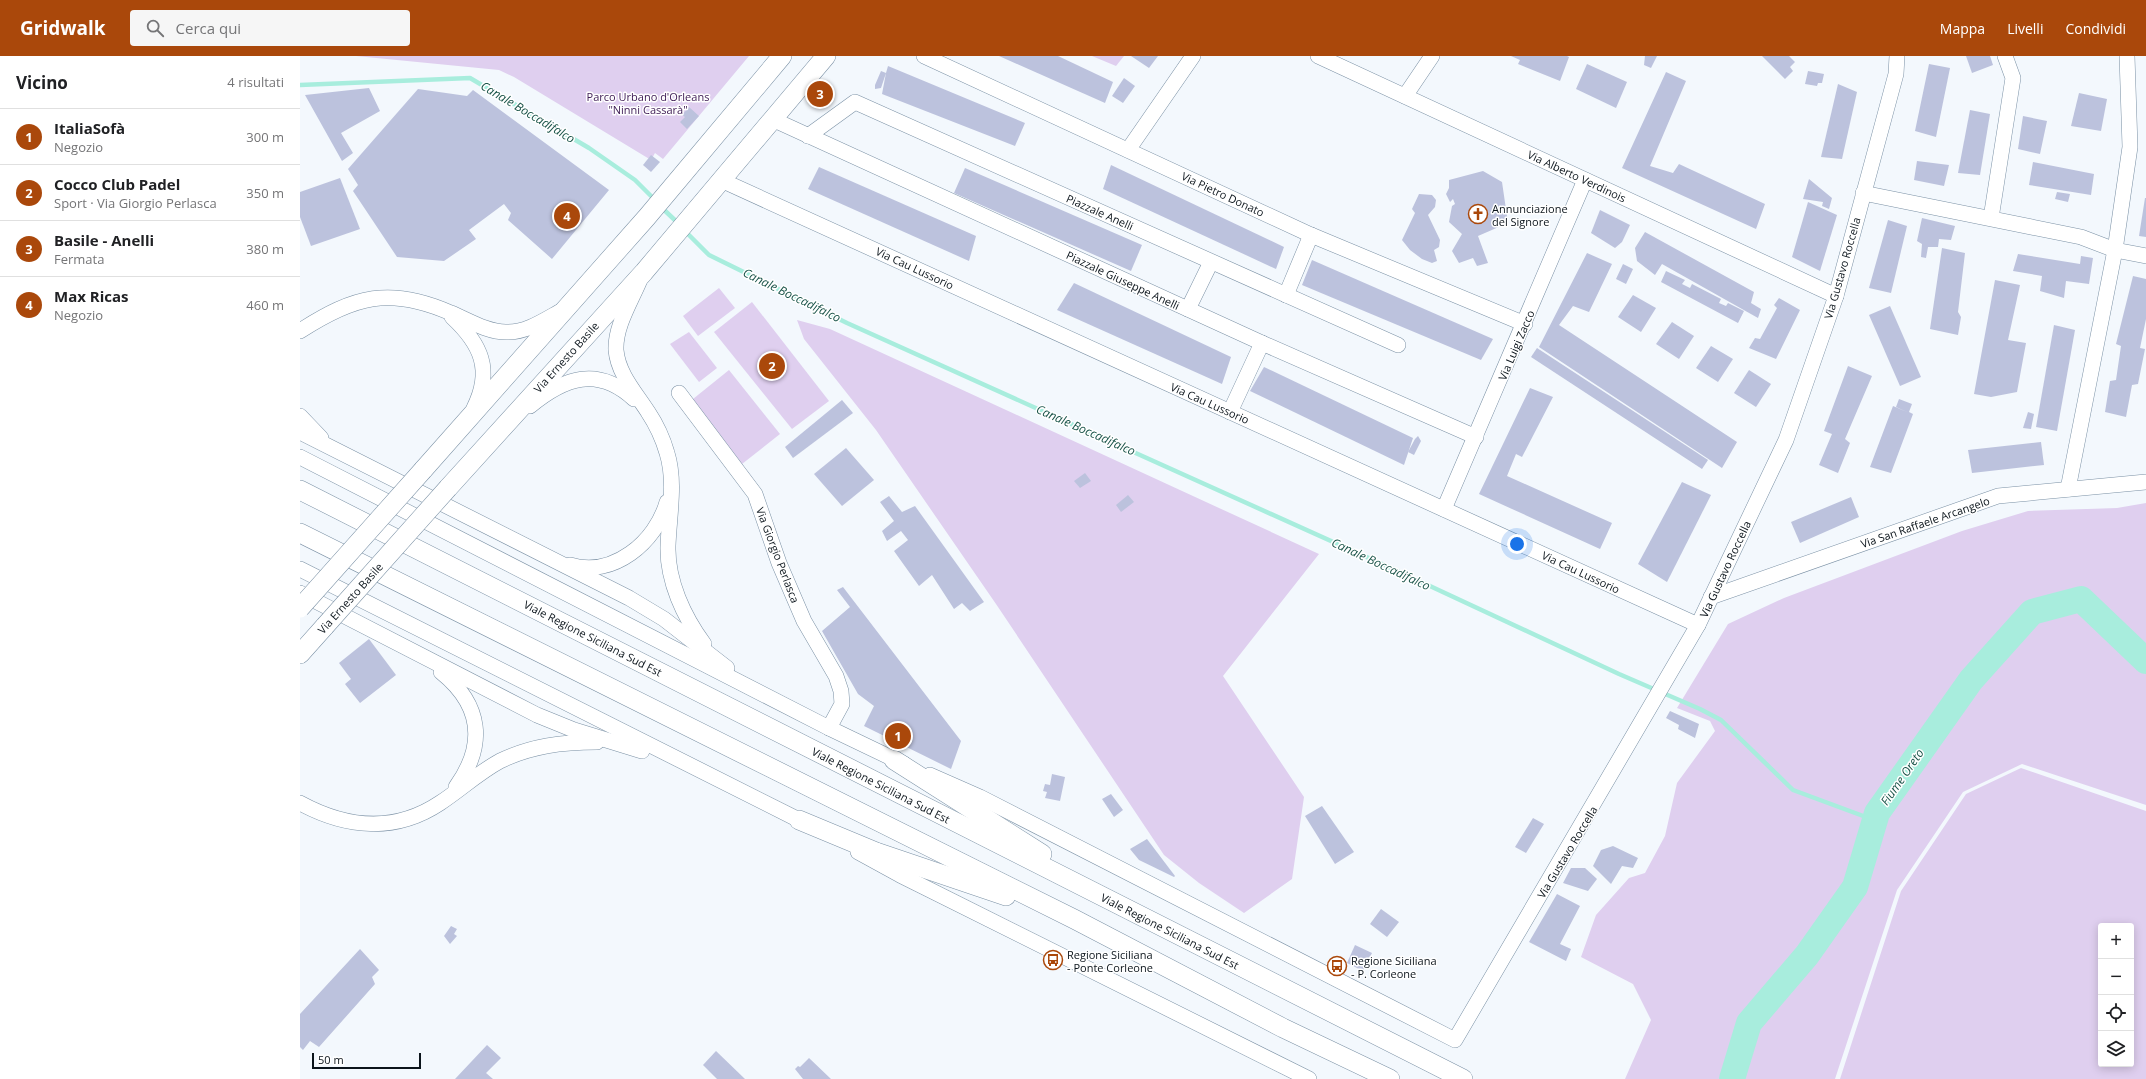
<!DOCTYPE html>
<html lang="it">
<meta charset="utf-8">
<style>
:root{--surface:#fff;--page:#f6f6f6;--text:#202124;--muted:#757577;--line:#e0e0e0;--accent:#aa480b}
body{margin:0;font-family:"Open Sans",sans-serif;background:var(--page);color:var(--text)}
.controls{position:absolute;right:12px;bottom:12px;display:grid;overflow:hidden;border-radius:4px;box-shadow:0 2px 10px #0003}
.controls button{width:36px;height:36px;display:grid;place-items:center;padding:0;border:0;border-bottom:1px solid var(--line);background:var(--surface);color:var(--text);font:20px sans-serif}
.scale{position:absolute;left:12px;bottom:10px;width:109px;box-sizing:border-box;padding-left:4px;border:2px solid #0b141b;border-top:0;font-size:11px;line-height:14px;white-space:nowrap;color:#0b141b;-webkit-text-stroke:3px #fff;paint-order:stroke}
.you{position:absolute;left:1217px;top:488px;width:14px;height:14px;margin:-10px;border:3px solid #fff;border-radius:50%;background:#1a73e8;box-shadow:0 0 0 6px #1a73e833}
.badge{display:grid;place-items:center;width:26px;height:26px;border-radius:50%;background:var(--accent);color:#fff;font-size:13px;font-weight:700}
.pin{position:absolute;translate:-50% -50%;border:2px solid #fff;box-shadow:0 1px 4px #0006}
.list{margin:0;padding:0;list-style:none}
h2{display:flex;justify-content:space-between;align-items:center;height:52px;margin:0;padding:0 16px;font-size:17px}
h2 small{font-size:13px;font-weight:400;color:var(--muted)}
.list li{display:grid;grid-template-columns:26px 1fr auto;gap:12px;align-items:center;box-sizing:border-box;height:56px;padding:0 16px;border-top:1px solid var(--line)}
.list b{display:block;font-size:15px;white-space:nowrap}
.list p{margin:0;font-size:13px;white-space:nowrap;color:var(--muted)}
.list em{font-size:13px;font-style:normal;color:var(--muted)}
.icon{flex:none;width:22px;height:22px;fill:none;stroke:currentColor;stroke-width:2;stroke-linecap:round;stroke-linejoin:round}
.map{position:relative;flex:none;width:1846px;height:1023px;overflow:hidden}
header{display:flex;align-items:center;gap:24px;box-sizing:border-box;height:56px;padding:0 20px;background:var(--accent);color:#fff}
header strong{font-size:19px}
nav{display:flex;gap:22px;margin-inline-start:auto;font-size:14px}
.search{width:280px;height:36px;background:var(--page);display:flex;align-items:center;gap:10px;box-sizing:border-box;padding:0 14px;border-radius:4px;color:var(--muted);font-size:15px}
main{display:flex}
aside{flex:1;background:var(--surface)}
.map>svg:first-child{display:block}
.green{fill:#dfcfef;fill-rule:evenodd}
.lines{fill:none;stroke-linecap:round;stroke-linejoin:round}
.stream{stroke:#a8eddd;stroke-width:4.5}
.river{stroke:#a8eddd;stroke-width:26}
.building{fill:#bcc2dd}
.minor-casing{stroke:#7b91a5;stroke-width:16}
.major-casing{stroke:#7b91a5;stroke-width:20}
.minor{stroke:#fff;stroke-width:15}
.major{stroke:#fff;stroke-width:19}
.major-bridge-casing{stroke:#7b91a5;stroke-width:20;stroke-linecap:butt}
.major-bridge{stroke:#fff;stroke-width:19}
.labels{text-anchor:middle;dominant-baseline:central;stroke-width:3;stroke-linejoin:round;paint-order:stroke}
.park-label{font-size:11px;fill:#3c1a53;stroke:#fff}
.street-label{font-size:11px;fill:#0b141b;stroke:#fff}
.poi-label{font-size:11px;fill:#0b141b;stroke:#fff;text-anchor:start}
.water-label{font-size:12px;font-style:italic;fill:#195348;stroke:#fff}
</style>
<header>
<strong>Gridwalk</strong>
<div class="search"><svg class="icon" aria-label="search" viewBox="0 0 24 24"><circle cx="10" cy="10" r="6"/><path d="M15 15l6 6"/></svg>Cerca qui</div>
<nav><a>Mappa</a><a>Livelli</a><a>Condividi</a></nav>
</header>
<main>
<aside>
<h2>Vicino<small>4 risultati</small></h2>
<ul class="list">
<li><span class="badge">1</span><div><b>ItaliaSofà</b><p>Negozio</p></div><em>300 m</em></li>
<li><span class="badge">2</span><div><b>Cocco Club Padel</b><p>Sport · Via Giorgio Perlasca</p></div><em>350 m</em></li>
<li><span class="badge">3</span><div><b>Basile - Anelli</b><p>Fermata</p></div><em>380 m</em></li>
<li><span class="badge">4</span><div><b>Max Ricas</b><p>Negozio</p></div><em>460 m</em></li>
</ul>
</aside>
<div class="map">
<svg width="1846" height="1023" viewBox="0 0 1846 1023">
<rect width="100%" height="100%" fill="#f3f8fd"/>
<g class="green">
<polygon points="56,0 449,0 363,103 355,97 351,104 214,21 199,14"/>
<polygon points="792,0 824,0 816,10"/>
<polygon points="419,232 435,252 398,280 383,260"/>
<polygon points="452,246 529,345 492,373 414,276"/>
<polygon points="497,264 530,273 1019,498 923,620 1004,741 992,823 944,857 899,827 864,799 696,548 576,374 504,283"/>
<polygon points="389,276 417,312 399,326 370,288"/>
<polygon points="429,314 480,378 442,408 393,343"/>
<polygon points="1846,447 1846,749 1722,708 1663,736 1597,834 1535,1023 1325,1023 1351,964 1333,928 1281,901 1296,859 1329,822 1345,817 1365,780 1377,727 1415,675 1410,665 1377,652 1428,568 1484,542 1662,475 1728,455 1817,452"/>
<path d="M1721,712L1846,755V1023H1540L1601,835L1666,738ZM1801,870H1831V1008H1801Z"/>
</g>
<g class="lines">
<g class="stream">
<polyline points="0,29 170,22 289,92 335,124 355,144"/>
<polyline points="361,151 379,168"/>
<polyline points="385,175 409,199 547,267 1102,517 1319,618 1400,653 1421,664 1493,734 1574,764"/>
</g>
<polyline class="river" points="1432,1023 1449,967 1507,899 1555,831 1577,757 1671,624 1732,556 1781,543 1846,605"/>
</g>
<g class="building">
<polygon points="699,0 758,0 813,26 805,47"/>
<polygon points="831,0 858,0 849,12"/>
<polygon points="1211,0 1267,0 1269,1 1260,25 1218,8 1220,4"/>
<polygon points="1345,0 1357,0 1351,12 1344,9"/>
<polygon points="1462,0 1489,0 1495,6 1490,11 1493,15 1485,23"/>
<polygon points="1666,0 1690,0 1693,9 1672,17"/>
<polygon points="1287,8 1327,26 1316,52 1276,33"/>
<polygon points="1629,8 1650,12 1636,81 1615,75"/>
<polygon points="588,10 725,67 715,90 582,38 586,17 581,32 575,33 575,29 581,15 586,17"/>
<polygon points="1508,15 1524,18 1522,27 1518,27 1517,30 1505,28"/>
<polygon points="1366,16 1386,25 1350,110 1373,117 1379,108 1465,148 1456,173 1322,112"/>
<polygon points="824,22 835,30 823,47 812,40"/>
<polygon points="1538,28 1557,36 1542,103 1521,101"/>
<polygon points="69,32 80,55 41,77 53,97 42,105 5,39"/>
<polygon points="118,33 167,40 173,34 309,134 252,203 208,164 211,157 204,148 169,174 176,183 144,205 97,201 53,135 58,129 48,113"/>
<polygon points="1779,37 1807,43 1801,75 1771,70"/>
<polygon points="389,51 399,60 387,73 380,66 385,61 382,59"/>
<polygon points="1670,54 1690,58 1680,119 1658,117"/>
<polygon points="1723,60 1747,65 1740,98 1718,93"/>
<polygon points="351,99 360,106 351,116 343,109"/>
<polygon points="1617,105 1649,109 1644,130 1614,124"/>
<polygon points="1733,106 1794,118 1791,139 1729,129"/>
<polygon points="811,109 984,191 976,213 803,133"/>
<polygon points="519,111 676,180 669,205 508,133"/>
<polygon points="665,112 842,189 831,215 654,137"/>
<polygon points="1183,115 1202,126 1208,167 1178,180 1188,207 1177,210 1173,202 1159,207 1152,195 1162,178 1149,166 1152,150 1155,148 1153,143 1150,146 1146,138 1149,132 1149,124"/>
<polygon points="40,122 60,173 11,190 0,161 0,136"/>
<polygon points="1509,123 1532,142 1529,153 1522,150 1523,146 1503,143"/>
<polygon points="1757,136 1770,138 1768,146 1755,143"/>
<polygon points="1119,138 1132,139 1136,144 1135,151 1128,159 1140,184 1139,191 1134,194 1137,205 1132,207 1122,203 1110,194 1102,184 1115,157 1112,153"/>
<polygon points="1845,142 1846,142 1846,181 1839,180"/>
<polygon points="1508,146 1537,159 1520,215 1492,201"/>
<polygon points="1300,154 1330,169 1322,186 1315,192 1291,177"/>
<polygon points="1622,162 1655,170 1651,184 1639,183 1638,191 1628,191 1626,202 1621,201 1622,188 1617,185"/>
<polygon points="1588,164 1607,170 1591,237 1569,232"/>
<polygon points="1345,176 1454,236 1451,247 1461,253 1458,262 1362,208 1355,219 1337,205 1335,192"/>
<polygon points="1642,192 1665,197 1658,256 1661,261 1658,279 1630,273"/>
<polygon points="1287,197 1312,208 1289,256 1273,250 1259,269 1437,386 1422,412 1239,291"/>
<polygon points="1718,198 1780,208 1781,200 1793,202 1789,228 1766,225 1764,242 1740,235 1742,220 1713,215"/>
<polygon points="1012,204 1193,283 1181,304 1002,229"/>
<polygon points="1323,208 1333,213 1326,228 1316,223"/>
<polygon points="1366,215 1385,224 1382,228 1390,232 1392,228 1421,243 1419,247 1426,250 1428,247 1444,255 1438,267 1361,226"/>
<polygon points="1833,220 1846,223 1846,263 1840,292 1845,293 1838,328 1832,329 1826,361 1805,356 1810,325 1816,324 1821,290 1816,288"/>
<polygon points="1695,224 1720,229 1708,284 1726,287 1717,336 1691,341 1674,338"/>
<polygon points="774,227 931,301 922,328 757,254"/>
<polygon points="1333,239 1356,252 1341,276 1318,261"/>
<polygon points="1479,242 1500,254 1476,303 1449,292 1455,282 1460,283 1477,252 1474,249"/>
<polygon points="1590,250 1621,321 1600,330 1569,259"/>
<polygon points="1372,266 1394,280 1379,303 1356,288"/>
<polygon points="1754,269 1775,274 1757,375 1736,371"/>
<polygon points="1411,290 1433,303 1418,326 1396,312"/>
<polygon points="1237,292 1408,404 1402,413 1231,301"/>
<polygon points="1548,310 1572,320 1545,383 1550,387 1538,417 1519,409 1532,378 1524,375"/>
<polygon points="964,311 1113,382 1104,409 950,335"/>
<polygon points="1449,314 1471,328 1456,351 1434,337"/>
<polygon points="1230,332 1253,341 1222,401 1216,398 1207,420 1312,467 1300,493 1179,438"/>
<polygon points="1599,343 1612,348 1609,356 1613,358 1591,417 1570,411 1593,350 1607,356 1596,351"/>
<polygon points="542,344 553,357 493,402 485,391"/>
<polygon points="1728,356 1734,358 1731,373 1723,372"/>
<polygon points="1118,380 1121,385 1114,399 1108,396 1115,383"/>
<polygon points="1741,386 1744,409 1672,417 1668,394"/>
<polygon points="546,392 574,424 542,450 514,418"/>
<polygon points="785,417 791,425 780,432 774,425"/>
<polygon points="1382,426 1411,439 1367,526 1338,508"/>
<polygon points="828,439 834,446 821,456 816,449"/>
<polygon points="589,440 602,456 615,450 684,546 670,555 662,547 654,553 632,519 619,530 594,495 608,484 601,475 587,485 582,475 594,465 580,446"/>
<polygon points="1551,441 1559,461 1500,487 1491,466"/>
<polygon points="543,531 661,685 651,713 564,670 574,650 558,638 522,575 550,551 537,534"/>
<polygon points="69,583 96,619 60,647 45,628 51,623 39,607"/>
<polygon points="1370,655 1399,668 1395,682 1378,673 1379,669 1366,662"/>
<polygon points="752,718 765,721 760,745 745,742 747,736 743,735 745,728 750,729"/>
<polygon points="811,738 823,754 814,761 802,743"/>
<polygon points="1022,750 1054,796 1035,808 1005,760"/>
<polygon points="1233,762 1244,768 1226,797 1215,791"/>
<polygon points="847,783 875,820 874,821 839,804 830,793"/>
<polygon points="1313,790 1338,802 1333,812 1322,810 1311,828 1293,810 1301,794"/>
<polygon points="1271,812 1285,812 1297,823 1288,835 1263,827"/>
<polygon points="1257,838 1280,850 1260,888 1271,893 1266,905 1229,886"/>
<polygon points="1081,853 1099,866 1087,881 1070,868"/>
<polygon points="151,870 157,873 154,878 157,880 150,888 144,880"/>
<polygon points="1055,889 1072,897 1063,915 1047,907"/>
<polygon points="60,893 79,914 72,921 75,928 19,991 10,985 3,994 0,991 0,958"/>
<polygon points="187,989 201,1002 186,1017 193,1023 155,1023"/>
<polygon points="416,995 445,1023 417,1023 403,1009"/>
<polygon points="509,1002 531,1023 503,1023 495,1013 498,1010 500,1011"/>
</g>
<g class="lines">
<g class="minor-casing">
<g id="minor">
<polyline points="624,0 1011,179 1225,268"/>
<polyline points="1018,0 1536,240"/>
<polyline points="1105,40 1132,0"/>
<polyline points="472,63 962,287 1176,381"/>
<polyline points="508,80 555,46 1098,289"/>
<polyline points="828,94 893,0"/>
<polyline points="421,124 1398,569"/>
<polyline points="1563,137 1781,181 1815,194 1846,200"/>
<polyline points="1691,162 1713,22 1705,0"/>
<path d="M339,226C330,247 315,271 316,294C318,318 336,337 348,356C356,368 363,383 367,397C376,426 369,460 368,490C367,525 384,561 404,588"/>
<polyline points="986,239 1011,179"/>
<polyline points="888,253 911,206"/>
<path d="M152,261C181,288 193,314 174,352"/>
<path d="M0,275C54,240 90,230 151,257C168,264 187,276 206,276C225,277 243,265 259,256"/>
<polyline points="379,337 455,438 479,507 504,565 536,620 541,635 542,648 529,672"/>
<path d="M230,350C265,321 298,310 334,343"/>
<polyline points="930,356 962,287"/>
<polyline points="0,360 21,382"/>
<polyline points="0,376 329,542 364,563 427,612"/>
<polyline points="0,401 529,672 604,708"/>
<polyline points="1768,433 1815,194 1830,91 1827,0"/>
<polyline points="1144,453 1285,124"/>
<path d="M270,509C313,522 356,486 367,446"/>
<polyline points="0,513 509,769"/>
<polyline points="0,537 237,659 274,674 342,695"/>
<polyline points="1411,541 1698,440 1846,426"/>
<path d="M141,616C182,649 186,689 156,731"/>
<polyline points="630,719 680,741 1155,984 1398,569 1486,384 1536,240 1596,18 1597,0"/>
<path d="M0,747C46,772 95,777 140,747C160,734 178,717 200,705C231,690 262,686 297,686"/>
<polyline points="558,796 600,819 1009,1023"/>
</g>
</g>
<g class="major-casing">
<g id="major">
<polyline points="123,414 347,161 482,0"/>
<polyline points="148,432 344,216 526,0"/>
<polyline points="0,434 1163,1023"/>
<polyline points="0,477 774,863 983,972 1090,1023"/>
<polyline points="0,598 25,570"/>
<polyline points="594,704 742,798"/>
<polyline points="499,764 576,796 706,840"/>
</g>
</g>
<use href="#minor" class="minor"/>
<use href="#major" class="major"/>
<g class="major-bridge-casing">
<g id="major-bridge">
<polyline points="0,552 123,414"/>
<polyline points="25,570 148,432"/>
</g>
</g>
<use href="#major-bridge" class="major-bridge"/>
</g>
<defs>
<g id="church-ring" transform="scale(1)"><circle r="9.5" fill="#fff" stroke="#aa480b" stroke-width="1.5"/><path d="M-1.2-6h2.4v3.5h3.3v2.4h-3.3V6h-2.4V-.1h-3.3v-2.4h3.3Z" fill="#aa480b"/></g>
<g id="bus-ring" transform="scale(1)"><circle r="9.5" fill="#fff" stroke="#aa480b" stroke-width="1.5"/><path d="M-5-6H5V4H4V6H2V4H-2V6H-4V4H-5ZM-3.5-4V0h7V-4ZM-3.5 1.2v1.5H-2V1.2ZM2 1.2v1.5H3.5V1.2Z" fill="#aa480b"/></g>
</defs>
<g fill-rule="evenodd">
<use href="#church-ring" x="1178" y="158"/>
<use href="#bus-ring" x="753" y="904"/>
<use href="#bus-ring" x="1037" y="910"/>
</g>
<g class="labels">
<g class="park-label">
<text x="348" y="40">Parco Urbano d'Orleans<tspan x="348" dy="13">"Ninni Cassarà"</tspan></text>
</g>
<g class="street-label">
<text transform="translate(1277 120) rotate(25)">Via Alberto Verdinois</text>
<text transform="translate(923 138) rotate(25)">Via Pietro Donato</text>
<text transform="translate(800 156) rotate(24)">Piazzale Anelli</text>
<text transform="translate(615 212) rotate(25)">Via Cau Lussorio</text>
<text transform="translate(1542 212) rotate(-74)">Via Gustavo Roccella</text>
<text transform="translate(823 224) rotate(25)">Piazzale Giuseppe Anelli</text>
<text transform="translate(1216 289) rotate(-67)">Via Luigi Zacco</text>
<text transform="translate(266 301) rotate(-48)">Via Ernesto Basile</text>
<text transform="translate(910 347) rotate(24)">Via Cau Lussorio</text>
<text transform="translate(1625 466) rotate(-19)">Via San Raffaele Arcangelo</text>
<text transform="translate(478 499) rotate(69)">Via Giorgio Perlasca</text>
<text transform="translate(1425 513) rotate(-65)">Via Gustavo Roccella</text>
<text transform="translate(1281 516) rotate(25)">Via Cau Lussorio</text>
<text transform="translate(50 542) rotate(-48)">Via Ernesto Basile</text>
<text transform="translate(293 582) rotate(27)">Viale Regione Siciliana Sud Est</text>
<text transform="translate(581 729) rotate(27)">Viale Regione Siciliana Sud Est</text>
<text transform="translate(1267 796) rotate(-59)">Via Gustavo Roccella</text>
<text transform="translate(870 875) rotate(27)">Viale Regione Siciliana Sud Est</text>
</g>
<g class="poi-label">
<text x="1192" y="152">Annunciazione<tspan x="1192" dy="13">del Signore</tspan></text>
<text x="767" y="898">Regione Siciliana<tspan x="767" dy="13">- Ponte Corleone</tspan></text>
<text x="1051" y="904">Regione Siciliana<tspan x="1051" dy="13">- P. Corleone</tspan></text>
</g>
<g class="water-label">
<text transform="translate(228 56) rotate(31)">Canale Boccadifalco</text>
<text transform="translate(492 239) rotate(26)">Canale Boccadifalco</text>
<text transform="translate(786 374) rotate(24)">Canale Boccadifalco</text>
<text transform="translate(1081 508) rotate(25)">Canale Boccadifalco</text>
<text transform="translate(1602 721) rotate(-55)">Fiume Oreto</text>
</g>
</g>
</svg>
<div class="controls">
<button>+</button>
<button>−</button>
<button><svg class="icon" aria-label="locate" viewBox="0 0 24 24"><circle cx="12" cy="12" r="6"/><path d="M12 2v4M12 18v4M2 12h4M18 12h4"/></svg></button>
<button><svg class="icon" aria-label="layers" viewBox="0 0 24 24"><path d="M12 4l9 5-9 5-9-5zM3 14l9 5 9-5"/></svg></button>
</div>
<div class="scale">50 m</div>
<div class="you"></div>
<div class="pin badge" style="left:598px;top:680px">1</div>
<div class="pin badge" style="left:472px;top:310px">2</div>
<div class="pin badge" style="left:520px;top:38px">3</div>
<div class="pin badge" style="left:267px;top:160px">4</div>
</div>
</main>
